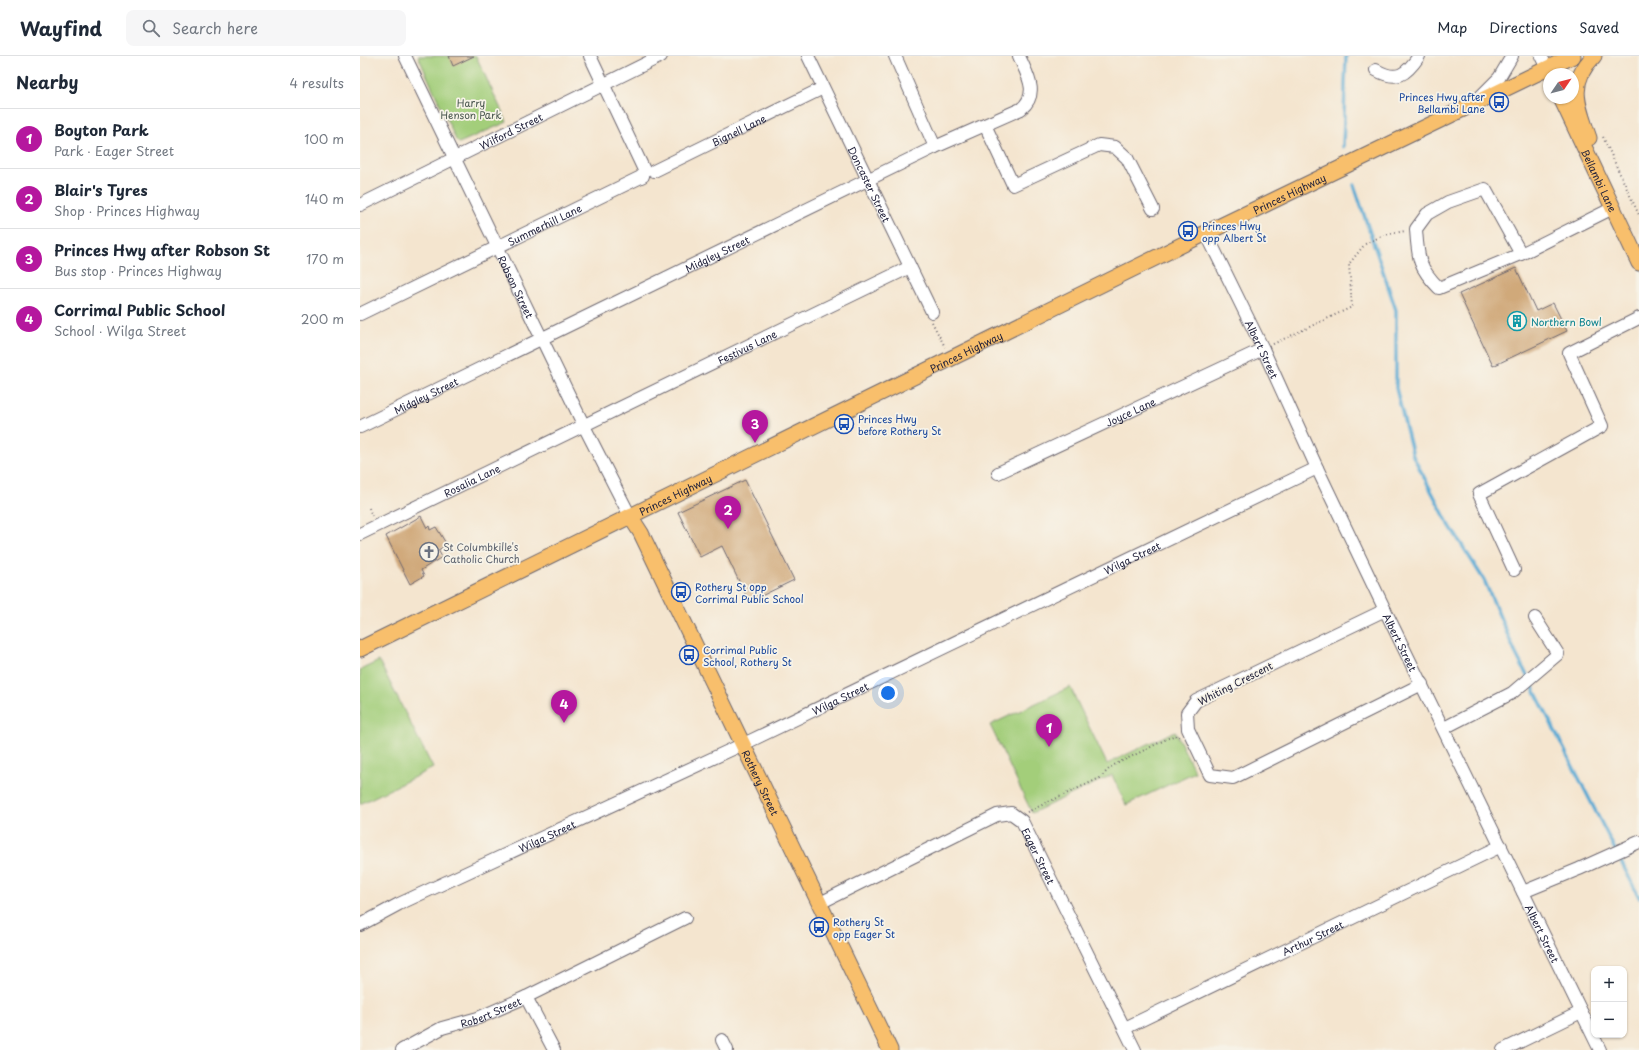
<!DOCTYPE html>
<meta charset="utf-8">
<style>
:root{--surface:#fff;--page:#f6f6f7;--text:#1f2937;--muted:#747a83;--line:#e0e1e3;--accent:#b5179e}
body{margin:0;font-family:"Playpen Sans",sans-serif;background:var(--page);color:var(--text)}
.controls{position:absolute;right:12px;bottom:12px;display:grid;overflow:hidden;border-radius:8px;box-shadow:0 1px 3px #0004}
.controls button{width:36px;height:36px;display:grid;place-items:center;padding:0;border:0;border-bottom:1px solid var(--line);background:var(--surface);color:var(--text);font:20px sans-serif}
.compass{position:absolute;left:1183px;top:12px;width:36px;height:36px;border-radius:50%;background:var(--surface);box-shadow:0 1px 3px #0004;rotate:55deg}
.you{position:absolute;left:528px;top:637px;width:14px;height:14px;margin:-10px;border:3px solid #fff;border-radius:50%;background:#1a73e8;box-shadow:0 0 0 6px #1a73e833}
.badge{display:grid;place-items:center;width:26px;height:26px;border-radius:50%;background:var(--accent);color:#fff;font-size:13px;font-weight:700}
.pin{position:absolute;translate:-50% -33px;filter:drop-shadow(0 1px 2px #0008)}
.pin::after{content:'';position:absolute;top:21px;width:14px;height:12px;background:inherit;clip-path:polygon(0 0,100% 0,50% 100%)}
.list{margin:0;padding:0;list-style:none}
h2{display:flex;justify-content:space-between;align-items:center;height:52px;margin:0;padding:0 16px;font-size:17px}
h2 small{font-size:13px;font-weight:400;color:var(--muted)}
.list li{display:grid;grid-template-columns:26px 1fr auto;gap:12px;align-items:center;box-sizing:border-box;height:60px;padding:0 16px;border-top:1px solid var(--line)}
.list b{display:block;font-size:15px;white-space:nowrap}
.list p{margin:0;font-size:13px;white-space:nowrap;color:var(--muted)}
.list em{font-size:13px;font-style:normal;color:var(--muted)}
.icon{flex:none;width:22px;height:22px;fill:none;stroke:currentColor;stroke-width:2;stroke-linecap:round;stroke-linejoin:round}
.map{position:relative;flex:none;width:1279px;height:994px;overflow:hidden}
header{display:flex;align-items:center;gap:24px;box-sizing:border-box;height:56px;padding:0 20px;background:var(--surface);border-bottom:1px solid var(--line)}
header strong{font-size:19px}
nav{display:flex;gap:22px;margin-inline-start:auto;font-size:14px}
.search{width:280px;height:36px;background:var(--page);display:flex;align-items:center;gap:10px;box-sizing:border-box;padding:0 14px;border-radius:8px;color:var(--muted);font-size:15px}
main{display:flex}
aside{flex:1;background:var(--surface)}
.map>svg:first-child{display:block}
.green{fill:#a3ce7a;stroke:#62785a}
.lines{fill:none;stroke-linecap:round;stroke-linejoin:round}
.stream{stroke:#58a9d3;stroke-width:3.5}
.building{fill:#d0a97a}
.minor-casing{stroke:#6c666f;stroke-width:14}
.major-casing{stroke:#6c666f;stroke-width:17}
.path{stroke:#6c666f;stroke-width:2;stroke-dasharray:1 3;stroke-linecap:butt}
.minor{stroke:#fff;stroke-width:12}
.major{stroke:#f8bf6c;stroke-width:15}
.labels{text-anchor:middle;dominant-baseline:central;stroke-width:3.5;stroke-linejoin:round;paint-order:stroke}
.transit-label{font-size:10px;fill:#164399;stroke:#f7f3e8;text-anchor:start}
.park-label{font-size:10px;fill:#49564e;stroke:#f7f3e8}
.street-label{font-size:10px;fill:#22223b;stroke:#f7f3e8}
.culture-label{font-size:10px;fill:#0d838f;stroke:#f7f3e8;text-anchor:start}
.worship-label{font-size:10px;fill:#5b616d;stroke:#f7f3e8;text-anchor:start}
</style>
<header>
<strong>Wayfind</strong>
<div class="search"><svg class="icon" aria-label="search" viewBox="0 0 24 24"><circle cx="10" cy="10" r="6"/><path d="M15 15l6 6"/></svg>Search here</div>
<nav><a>Map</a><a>Directions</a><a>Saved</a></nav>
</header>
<main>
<aside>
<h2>Nearby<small>4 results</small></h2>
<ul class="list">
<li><span class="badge">1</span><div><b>Boyton Park</b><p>Park · Eager Street</p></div><em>100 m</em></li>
<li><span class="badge">2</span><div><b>Blair's Tyres</b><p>Shop · Princes Highway</p></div><em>140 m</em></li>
<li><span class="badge">3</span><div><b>Princes Hwy after Robson St</b><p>Bus stop · Princes Highway</p></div><em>170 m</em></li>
<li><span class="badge">4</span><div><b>Corrimal Public School</b><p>School · Wilga Street</p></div><em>200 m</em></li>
</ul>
</aside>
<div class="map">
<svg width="1279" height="994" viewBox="0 0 1279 994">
<rect width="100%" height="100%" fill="#f7f3e8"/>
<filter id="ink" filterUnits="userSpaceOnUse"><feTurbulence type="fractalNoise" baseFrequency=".025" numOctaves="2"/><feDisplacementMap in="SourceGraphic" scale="8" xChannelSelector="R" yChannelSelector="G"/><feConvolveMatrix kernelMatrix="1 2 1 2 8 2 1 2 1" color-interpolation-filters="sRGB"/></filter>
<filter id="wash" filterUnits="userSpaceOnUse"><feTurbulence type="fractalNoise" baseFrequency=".012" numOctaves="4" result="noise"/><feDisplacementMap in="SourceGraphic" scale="16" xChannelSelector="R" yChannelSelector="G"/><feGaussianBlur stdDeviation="0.9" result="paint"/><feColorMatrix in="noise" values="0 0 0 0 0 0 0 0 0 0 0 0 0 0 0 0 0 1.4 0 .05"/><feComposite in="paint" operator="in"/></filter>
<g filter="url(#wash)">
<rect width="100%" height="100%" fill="#f4e5cf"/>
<g class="green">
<polygon points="58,0 116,0 147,66 99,87 96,84"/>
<polygon points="19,605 73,712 0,748 0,614"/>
<polygon points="710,631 747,708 815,675 835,716 766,749 752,719 672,757 630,669"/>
</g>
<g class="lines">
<g class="stream">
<polyline points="983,91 986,0"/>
<polyline points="994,129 1036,254 1036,332 1053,400 1088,467 1124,524 1155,596 1279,841"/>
</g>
</g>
<g id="blocks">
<g class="building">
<polygon points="89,0 114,0 93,10"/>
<polygon points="1156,212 1176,255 1193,247 1207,275 1133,310 1099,238"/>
<polygon points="385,424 434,524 389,546 362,490 340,501 318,456"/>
<polygon points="61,460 67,472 69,470 70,474 76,471 87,489 78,494 82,501 61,514 64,520 50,528 26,480"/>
</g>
</g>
</g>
<g filter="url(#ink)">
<use href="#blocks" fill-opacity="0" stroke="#6c666f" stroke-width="1"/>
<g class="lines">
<g class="minor-casing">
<g id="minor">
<path id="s1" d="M45,0L224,370L270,460"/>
<path id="s2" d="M448,0L572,256"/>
<polyline points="535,0 575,91"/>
<polyline points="1181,0 1187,12"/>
<path d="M1016,14C1037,26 1046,19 1059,0"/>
<polyline points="1118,43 1139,22 1152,0"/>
<polyline points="625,69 653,129 739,89 755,91 767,102 793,153"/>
<path id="s3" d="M294,115L463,32"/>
<path id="s4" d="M0,149L301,0"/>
<path id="s5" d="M846,177L903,293L957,412L1025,554L1240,994"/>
<path d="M1161,198L1125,133L1088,146L1067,158L1056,173C1058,202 1058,211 1079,232L1161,198L1253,152"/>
<path id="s6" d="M0,258L283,120L284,114L230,0"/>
<path id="s7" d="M0,371L575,91L661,53C680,37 667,19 659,0"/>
<path id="s8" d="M638,417L903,293"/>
<path id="s9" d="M0,478L550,211"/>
<polyline points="1154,514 1119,438 1242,370 1209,297 1279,262"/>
<polyline points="1025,554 836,645 827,657 828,673 850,719 873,722 1062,628"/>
<polyline points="1084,672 1152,637 1198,598 1175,562"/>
<polyline points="1163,836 1219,813 1279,786"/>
<path id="s10" d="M460,847L637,759L651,757L662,765L775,994"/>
<path id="s11" d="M0,869L39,848L392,684L957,412"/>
<polyline points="166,941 325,862"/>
<path id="s12" d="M765,972L1141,790"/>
<polyline points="362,984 367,994"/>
<path id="s13" d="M42,994L82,972L118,962L166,941L194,994"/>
<polyline points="1143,994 1221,956"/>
</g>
</g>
<g class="major-casing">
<g id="major">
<path id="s14" d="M1201,42L1279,207"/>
<path d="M1229,82C1218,50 1207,27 1234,0"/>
<path id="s15" d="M270,460L281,477L530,994"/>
<path id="s16" d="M0,593L846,177L1213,0"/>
</g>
</g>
<g class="path">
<polyline points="1243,81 1279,159"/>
<polyline points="572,266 585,291"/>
<polyline points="913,288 992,251 989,208 1005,188 1024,179 1045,175"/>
<polyline points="9,452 12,460"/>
<polyline points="667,756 740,722 752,710 815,679 816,681 819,680"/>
</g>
<use href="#minor" class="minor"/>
<use href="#major" class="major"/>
</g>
</g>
<defs>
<g id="bus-ring" transform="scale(1)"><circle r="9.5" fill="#f7f3e8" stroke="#1a4fb4" stroke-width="1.5"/><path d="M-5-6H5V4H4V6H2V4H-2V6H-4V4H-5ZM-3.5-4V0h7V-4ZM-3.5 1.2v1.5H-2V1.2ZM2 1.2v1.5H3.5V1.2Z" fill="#1a4fb4"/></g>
<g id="building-ring" transform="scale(1)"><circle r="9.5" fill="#f7f3e8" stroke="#0f9aa8" stroke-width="1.5"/><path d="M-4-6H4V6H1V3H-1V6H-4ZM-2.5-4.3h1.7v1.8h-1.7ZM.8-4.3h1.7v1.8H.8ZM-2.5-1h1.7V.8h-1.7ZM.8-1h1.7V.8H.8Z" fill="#0f9aa8"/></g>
<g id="church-ring" transform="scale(1)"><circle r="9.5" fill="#f7f3e8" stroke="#6b7280" stroke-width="1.5"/><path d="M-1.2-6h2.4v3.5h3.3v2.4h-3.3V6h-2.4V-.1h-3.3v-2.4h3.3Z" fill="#6b7280"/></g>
</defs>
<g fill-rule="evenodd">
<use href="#bus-ring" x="1139" y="46"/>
<use href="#bus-ring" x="828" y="175"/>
<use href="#building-ring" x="1157" y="265"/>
<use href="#bus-ring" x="484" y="368"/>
<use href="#church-ring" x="69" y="496"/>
<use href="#bus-ring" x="321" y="536"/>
<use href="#bus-ring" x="329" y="599"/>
<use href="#bus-ring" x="459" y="871"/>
</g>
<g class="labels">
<g class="transit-label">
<text x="1125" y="40" text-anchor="end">Princes Hwy after<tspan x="1125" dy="12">Bellambi Lane</tspan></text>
<text x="842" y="169">Princes Hwy<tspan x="842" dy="12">opp Albert St</tspan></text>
<text x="498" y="362">Princes Hwy<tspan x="498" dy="12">before Rothery St</tspan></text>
<text x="335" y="530">Rothery St opp<tspan x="335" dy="12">Corrimal Public School</tspan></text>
<text x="343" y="593">Corrimal Public<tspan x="343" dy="12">School, Rothery St</tspan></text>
<text x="473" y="865">Rothery St<tspan x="473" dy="12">opp Eager St</tspan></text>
</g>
<g class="park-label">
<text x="111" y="46">Harry<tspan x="111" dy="12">Henson Park</tspan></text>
</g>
<g class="street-label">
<text stroke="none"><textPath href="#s3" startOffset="94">Bignell Lane</textPath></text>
<text stroke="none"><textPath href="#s4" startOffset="168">Wilford Street</textPath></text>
<text stroke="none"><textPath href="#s14" startOffset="91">Bellambi Lane</textPath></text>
<text stroke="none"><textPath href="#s2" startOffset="142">Doncaster Street</textPath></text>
<text stroke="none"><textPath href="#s16" startOffset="1035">Princes Highway</textPath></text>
<text stroke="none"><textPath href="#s6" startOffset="205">Summerhill Lane</textPath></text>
<text stroke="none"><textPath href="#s7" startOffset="397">Midgley Street</textPath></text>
<text stroke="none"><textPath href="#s1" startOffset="256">Robson Street</textPath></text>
<text stroke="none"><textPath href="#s9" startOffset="430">Festivus Lane</textPath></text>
<text stroke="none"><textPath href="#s5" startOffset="129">Albert Street</textPath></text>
<text stroke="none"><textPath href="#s16" startOffset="675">Princes Highway</textPath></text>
<text stroke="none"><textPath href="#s7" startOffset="73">Midgley Street</textPath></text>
<text stroke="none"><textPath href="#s8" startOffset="146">Joyce Lane</textPath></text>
<text stroke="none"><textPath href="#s9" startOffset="124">Rosalia Lane</textPath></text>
<text stroke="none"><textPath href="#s16" startOffset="351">Princes Highway</textPath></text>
<text stroke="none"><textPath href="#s11" startOffset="855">Wilga Street</textPath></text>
<text stroke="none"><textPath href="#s5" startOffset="453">Albert Street</textPath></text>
<text transform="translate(875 627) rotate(-27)">Whiting Crescent</text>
<text stroke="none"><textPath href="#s11" startOffset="531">Wilga Street</textPath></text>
<text stroke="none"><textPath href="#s15" startOffset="297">Rothery Street</textPath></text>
<text stroke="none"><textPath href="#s11" startOffset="207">Wilga Street</textPath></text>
<text stroke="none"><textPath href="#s10" startOffset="264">Eager Street</textPath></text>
<text stroke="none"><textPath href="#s5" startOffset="777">Albert Street</textPath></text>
<text stroke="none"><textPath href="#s12" startOffset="208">Arthur Street</textPath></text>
<text stroke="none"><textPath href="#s13" startOffset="97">Robert Street</textPath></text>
</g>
<g class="culture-label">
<text x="1171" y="265">Northern Bowl</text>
</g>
<g class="worship-label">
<text x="83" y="490">St Columbkille's<tspan x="83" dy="12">Catholic Church</tspan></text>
</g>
</g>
</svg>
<div class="controls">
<button>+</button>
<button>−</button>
</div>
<svg class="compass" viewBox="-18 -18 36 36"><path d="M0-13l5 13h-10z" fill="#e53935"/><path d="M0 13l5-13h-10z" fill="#747a83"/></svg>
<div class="you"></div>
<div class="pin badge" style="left:689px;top:691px">1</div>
<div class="pin badge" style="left:368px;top:473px">2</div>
<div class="pin badge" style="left:395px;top:387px">3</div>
<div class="pin badge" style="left:204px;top:667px">4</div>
</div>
</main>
